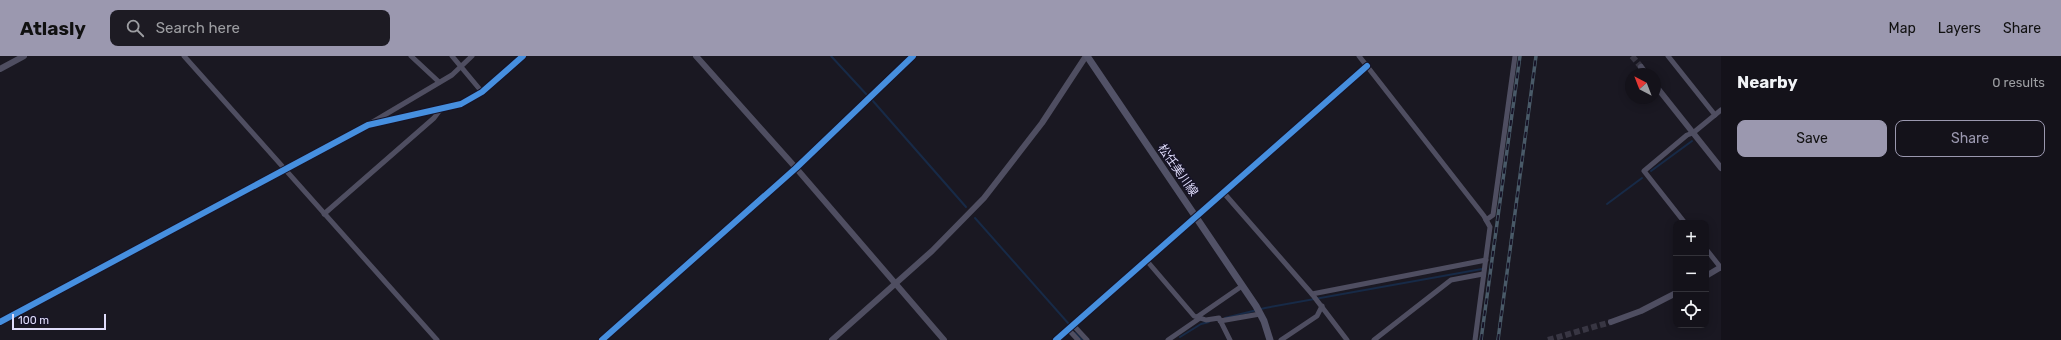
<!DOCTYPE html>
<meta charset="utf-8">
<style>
:root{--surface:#14121a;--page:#1d1b23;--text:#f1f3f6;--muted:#9d9ea2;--line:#333239;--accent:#9b98af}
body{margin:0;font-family:Rubik,"Noto Sans JP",sans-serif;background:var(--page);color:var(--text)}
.controls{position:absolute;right:12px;bottom:12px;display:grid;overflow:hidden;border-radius:8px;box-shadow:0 2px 10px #0003}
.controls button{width:36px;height:36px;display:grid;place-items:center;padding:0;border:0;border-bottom:1px solid var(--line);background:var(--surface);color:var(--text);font:20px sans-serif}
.compass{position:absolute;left:1625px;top:12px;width:36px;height:36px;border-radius:50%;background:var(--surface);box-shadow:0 2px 10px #0003;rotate:318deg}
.scale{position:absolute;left:12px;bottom:10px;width:94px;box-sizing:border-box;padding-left:4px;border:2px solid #e0ddfb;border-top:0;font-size:11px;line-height:14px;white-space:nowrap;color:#e0ddfb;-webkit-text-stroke:3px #161327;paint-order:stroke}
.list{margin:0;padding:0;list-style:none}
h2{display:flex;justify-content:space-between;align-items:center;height:52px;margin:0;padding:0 16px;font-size:17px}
h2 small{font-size:13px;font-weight:400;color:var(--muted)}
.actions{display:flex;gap:8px;padding:12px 16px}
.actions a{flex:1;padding:9px 0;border:1px solid var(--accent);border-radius:8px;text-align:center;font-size:14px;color:var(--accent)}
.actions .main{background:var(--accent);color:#111}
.icon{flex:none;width:22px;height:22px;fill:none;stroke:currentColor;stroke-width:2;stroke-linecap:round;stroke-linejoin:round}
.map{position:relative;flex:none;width:1721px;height:284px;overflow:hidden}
header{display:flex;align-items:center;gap:24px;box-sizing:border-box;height:56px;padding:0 20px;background:var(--accent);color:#111}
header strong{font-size:19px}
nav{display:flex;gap:22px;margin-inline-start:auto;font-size:14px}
.search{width:280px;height:36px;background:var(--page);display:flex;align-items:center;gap:10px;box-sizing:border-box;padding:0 14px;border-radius:8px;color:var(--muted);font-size:15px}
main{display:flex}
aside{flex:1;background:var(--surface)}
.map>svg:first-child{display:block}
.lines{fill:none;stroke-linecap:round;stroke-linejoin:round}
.stream{stroke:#172a47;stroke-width:2}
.tertiary-tunnel{stroke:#383643;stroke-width:6;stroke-dasharray:6 3;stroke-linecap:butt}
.minor{stroke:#4f4e61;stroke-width:5}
.tertiary{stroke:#4f4e61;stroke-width:6}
.secondary{stroke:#525267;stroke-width:7}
.rail-casing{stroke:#495a68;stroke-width:3.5}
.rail{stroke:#161327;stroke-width:2;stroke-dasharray:6;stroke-linecap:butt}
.cycleway-casing{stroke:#161327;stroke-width:8}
.cycleway{stroke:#468fdf;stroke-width:6}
.labels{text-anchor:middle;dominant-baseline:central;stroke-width:3;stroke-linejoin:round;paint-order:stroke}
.street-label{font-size:12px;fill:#e0ddfb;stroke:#161327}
</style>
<header>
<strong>Atlasly</strong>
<div class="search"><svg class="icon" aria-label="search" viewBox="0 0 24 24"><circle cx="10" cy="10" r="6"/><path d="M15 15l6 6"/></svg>Search here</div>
<nav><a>Map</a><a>Layers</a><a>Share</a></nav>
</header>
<main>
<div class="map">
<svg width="1721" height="284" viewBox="0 0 1721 284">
<rect width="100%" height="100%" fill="#1a1822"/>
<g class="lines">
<g class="stream">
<polyline points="831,0 867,39"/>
<polyline points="873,45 966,151"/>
<polyline points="1651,115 1692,85"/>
<polyline points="1607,148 1642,122"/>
<polyline points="975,162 1068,267"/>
<polyline points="1225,262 1265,252 1482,213"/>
<polyline points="1075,277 1082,284"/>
<polyline points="1180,281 1201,268 1209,266"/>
</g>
<g class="tertiary-tunnel">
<polyline points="1632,0 1641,11"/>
<polyline points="1548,284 1611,266"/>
</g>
<g class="minor">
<polyline points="184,0 437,284"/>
<polyline points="411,0 439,26"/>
<polyline points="452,0 482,36"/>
<polyline points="1359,0 1484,160 1490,171 1475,284"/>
<polyline points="1668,0 1715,59"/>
<polyline points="371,67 452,19 472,0"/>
<polyline points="1223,136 1312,238 1486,204"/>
<polyline points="324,158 434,62 440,54"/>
<polyline points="1486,164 1493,159 1515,0"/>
<polyline points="1685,167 1644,115 1687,79 1693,77 1721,54"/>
<polyline points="1706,193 1721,212"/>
<polyline points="1147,205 1194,260 1206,264 1219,262 1230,284"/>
<polyline points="1312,238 1347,284"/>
<polyline points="1197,261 1242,230"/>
<polyline points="1220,265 1260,258"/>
<polyline points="1073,269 1087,284"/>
<polyline points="1068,273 1078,284"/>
<polyline points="602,284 796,112 913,0"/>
<polyline points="1056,284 1367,10"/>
<polyline points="1168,284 1200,262"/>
<polyline points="1281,284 1317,260 1322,250"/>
<polyline points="1374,284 1451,224 1483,218"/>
</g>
<g class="tertiary">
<polyline points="696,0 796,112 944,284"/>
<polyline points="1641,11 1646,18"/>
<polyline points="0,13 24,0"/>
<polyline points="1655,29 1721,112"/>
<polyline points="1706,220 1721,211"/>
<polyline points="0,266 368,69 461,48 482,36 523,0"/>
<polyline points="1611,266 1641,255 1676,237"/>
<polyline points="832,284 932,195 984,142 1042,67 1086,0"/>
</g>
<polyline class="secondary" points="1087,0 1256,250 1264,265 1270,284"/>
<g class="rail-casing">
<g id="rail">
<polyline points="1481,284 1520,0"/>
<polyline points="1498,284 1536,0"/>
</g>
</g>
<use href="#rail" class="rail"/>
<g class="cycleway-casing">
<g id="cycleway">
<polyline points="0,266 368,69 461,48 482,36 523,0"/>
<polyline points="602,284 796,112 913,0"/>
<polyline points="1056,284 1367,10"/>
</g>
</g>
<use href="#cycleway" class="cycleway"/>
</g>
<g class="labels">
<g class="street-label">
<text transform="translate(1178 114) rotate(55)">松任美川線</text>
</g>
</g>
</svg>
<div class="controls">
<button>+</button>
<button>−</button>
<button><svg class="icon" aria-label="locate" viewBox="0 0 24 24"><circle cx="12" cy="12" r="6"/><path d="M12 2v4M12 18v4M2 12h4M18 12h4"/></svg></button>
</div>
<svg class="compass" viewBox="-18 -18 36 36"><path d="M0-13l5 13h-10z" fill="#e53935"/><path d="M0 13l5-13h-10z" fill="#9d9ea2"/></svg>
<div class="scale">100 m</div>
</div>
<aside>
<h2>Nearby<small>0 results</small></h2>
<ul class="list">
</ul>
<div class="actions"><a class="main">Save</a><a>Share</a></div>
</aside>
</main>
